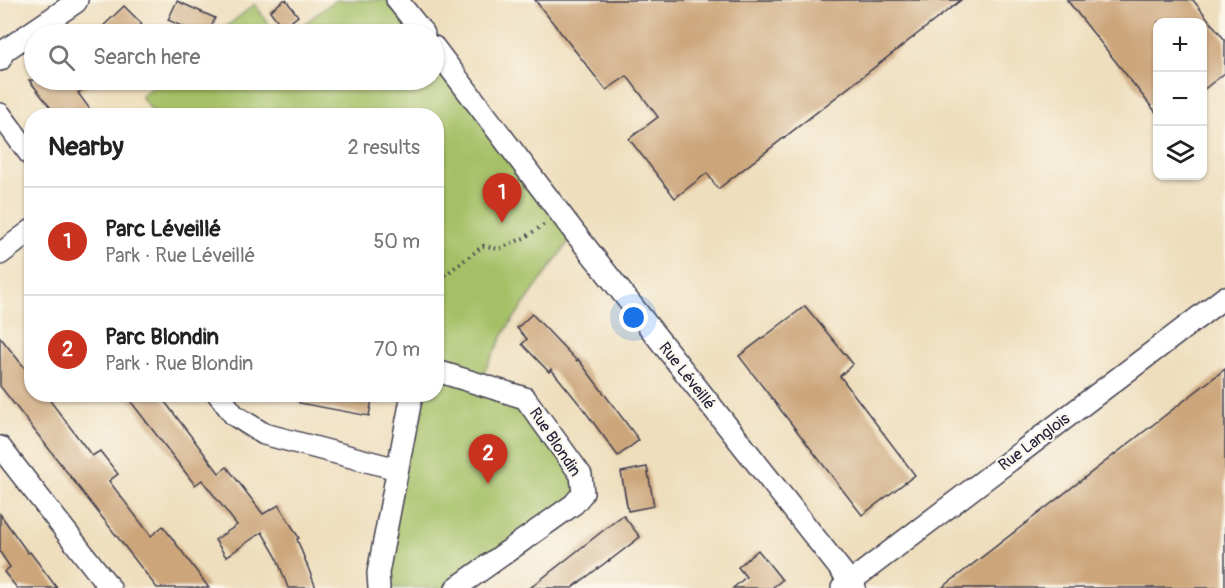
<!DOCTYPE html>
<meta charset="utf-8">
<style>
:root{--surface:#fff;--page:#f6f6f6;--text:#222;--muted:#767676;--line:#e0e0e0;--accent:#c8321e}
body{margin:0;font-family:Pangolin,sans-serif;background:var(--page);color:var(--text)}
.controls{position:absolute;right:18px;top:18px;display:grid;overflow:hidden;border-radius:12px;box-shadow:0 2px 4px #0004}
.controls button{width:54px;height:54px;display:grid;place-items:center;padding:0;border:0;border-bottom:2px solid var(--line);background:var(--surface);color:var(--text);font:30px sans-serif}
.you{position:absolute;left:634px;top:318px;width:21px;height:21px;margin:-15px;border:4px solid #fff;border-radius:50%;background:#1a73e8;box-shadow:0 0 0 9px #1a73e833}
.badge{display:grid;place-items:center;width:39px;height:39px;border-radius:50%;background:var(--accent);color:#fff;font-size:20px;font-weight:700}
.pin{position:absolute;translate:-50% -50px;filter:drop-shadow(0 2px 3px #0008)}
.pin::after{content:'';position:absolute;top:32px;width:21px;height:18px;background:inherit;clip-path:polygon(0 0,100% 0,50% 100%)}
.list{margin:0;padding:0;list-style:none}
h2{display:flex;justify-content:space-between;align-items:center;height:78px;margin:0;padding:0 24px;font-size:26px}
h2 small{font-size:20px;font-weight:400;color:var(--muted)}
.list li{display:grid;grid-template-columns:39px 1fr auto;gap:18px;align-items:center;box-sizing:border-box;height:108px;padding:0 24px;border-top:2px solid var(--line)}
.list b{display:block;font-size:22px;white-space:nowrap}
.list p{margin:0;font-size:20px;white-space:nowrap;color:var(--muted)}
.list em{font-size:20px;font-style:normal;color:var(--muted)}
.icon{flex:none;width:33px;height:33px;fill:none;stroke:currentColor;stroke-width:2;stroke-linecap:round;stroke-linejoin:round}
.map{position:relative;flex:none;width:1225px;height:588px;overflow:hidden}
.search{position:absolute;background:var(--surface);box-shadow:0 2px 4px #0004;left:24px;top:24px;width:420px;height:66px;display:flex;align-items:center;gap:15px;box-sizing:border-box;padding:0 21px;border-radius:33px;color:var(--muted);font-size:22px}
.panel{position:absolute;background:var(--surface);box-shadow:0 2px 4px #0004;left:24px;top:108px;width:420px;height:294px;border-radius:24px}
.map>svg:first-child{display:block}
.green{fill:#a4bf65;stroke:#637050;stroke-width:1.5}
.building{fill:#cca67a}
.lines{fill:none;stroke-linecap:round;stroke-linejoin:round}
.minor-casing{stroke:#413e4e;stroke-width:24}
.path{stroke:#413e4e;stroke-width:4;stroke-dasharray:1.5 4.5;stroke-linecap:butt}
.minor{stroke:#fff;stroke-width:21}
.labels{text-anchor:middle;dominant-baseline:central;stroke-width:4.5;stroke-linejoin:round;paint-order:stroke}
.street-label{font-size:16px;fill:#22223b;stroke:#fbf7ec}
</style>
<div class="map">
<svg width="1225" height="588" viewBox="0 0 1225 588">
<rect width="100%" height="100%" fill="#fbf7ec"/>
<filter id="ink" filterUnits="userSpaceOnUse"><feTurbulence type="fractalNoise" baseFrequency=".0167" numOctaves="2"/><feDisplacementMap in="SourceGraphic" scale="12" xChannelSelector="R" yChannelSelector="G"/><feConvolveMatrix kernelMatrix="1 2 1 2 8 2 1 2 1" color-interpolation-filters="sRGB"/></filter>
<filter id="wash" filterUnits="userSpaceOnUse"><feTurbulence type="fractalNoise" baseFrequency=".008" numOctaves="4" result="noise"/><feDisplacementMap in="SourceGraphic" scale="24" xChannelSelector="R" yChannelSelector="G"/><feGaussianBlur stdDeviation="1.35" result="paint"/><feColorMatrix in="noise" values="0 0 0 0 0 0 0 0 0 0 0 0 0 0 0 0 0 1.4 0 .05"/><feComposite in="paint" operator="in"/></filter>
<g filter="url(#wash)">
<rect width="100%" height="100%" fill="#eedebd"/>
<g class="green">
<polygon points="336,0 397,0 424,34 290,34"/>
<polygon points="255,4 275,34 217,34"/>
<polygon points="434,47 575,233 507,328 478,383 525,398 583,493 456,588 379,588 412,395 436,394 436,116 155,115 141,96 162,80 434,80"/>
</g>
<g id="blocks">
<g class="building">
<polygon points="284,0 286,0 298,16 283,28 270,11"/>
<polygon points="535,0 961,0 718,189 707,173 675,198 629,139 658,117 627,76 606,90"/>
<polygon points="1067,0 1193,0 1225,40 1225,73 1203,90 1203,22 1158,22 1158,115"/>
<polygon points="177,1 215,18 208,34 199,34 168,20"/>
<polygon points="124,6 142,24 131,34 95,34"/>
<polygon points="29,80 97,80 78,93 95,116 57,116"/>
<polygon points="805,306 853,364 840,376 915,475 862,515 739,356"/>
<polygon points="532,314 577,361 578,359 639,440 618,456 581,406 551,369 549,372 522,344 527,339 517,328"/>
<polygon points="0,337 32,377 32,394 45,394 92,456 100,451 118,474 109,481 151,536 163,526 209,588 157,588 0,386"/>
<polygon points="1225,369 1225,588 942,588"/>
<polygon points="125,394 159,394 219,473 227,467 263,514 279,505 299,538 297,539 316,588 288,588 276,556 262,532 226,557 215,540 237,525 202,480 195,485"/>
<polygon points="300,394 373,394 369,416 299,403"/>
<polygon points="647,467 654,506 628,511 621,472"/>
<polygon points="0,514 28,553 30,552 57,588 17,588 4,572 10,567 0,552"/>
<polygon points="623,515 640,537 609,561 609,560 572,588 530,588"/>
<polygon points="758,550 782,580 772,588 733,588 746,577 738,567"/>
</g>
</g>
</g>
<g filter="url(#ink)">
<use href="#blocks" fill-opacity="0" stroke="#413e4e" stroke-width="1.5"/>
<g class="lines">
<g class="minor-casing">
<g id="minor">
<polyline points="397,0 424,34"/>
<polyline points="434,47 575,233 855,588"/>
<polyline points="0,60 4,51 76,2 77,0"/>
<polyline points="0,114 32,157"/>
<polyline points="0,254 32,230"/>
<polyline points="436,373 440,372 525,398 581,475 583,493 574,504 456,588"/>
<polyline points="218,394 234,415 264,434 397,469"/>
<polyline points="0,447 110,588"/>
<polyline points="379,588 378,573 412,394"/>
<polyline points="842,588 1225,297"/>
</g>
</g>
<polyline class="path" points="436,291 445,275 483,246 499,249 524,238 545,224"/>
<use href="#minor" class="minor"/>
</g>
</g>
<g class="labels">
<g class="street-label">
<text transform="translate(687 376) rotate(52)">Rue Léveillé</text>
<text transform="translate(555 442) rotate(56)">Rue Blondin</text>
<text transform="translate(1034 442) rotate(-37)">Rue Langlois</text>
</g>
</g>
</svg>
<div class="controls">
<button>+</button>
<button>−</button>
<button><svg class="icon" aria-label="layers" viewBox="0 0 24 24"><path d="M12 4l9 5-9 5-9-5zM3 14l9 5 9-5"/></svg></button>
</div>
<div class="you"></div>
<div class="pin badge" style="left:502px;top:223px">1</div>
<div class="pin badge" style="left:488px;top:484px">2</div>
<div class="search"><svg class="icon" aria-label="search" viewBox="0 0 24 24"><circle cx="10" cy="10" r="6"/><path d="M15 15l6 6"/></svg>Search here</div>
<section class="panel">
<h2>Nearby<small>2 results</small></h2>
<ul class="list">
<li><span class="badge">1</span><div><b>Parc Léveillé</b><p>Park · Rue Léveillé</p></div><em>50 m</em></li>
<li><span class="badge">2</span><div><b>Parc Blondin</b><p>Park · Rue Blondin</p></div><em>70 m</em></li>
</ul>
</section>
</div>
